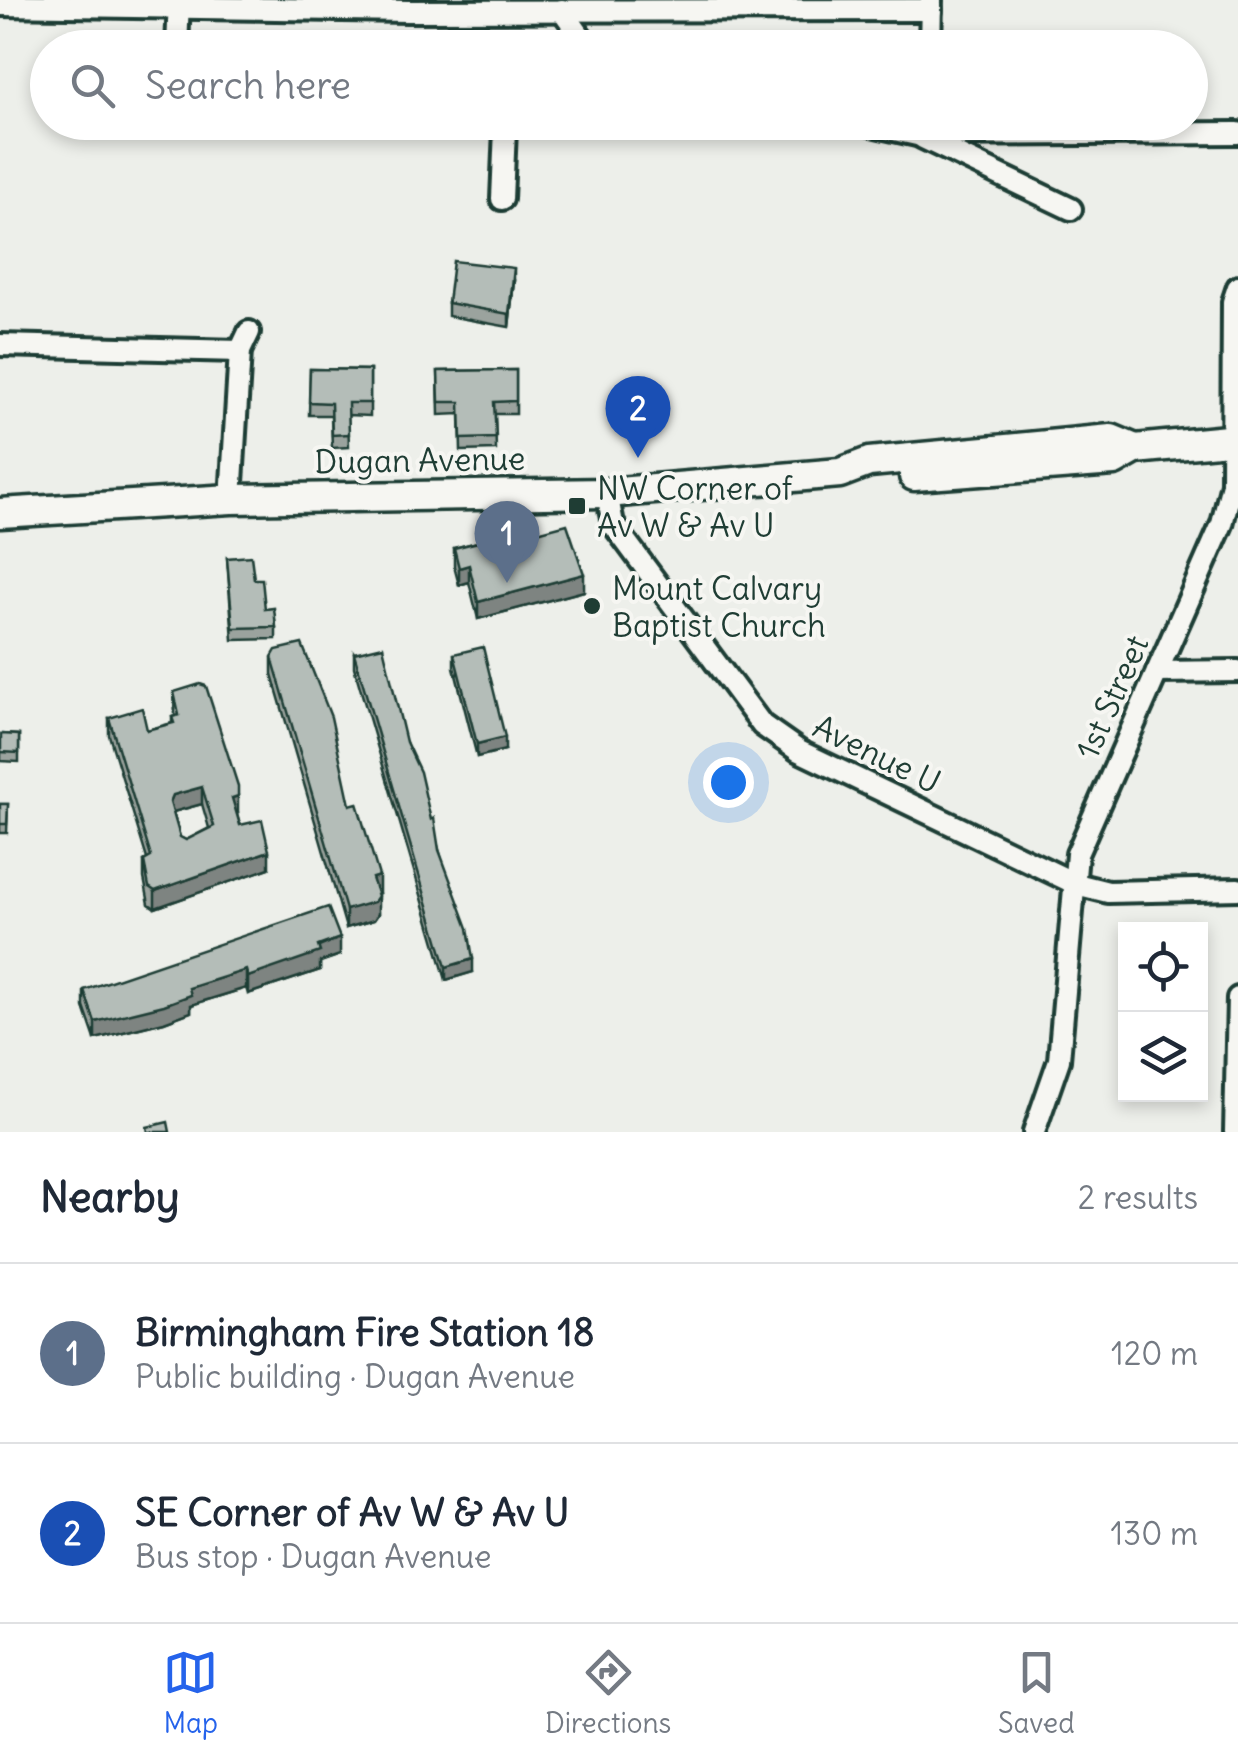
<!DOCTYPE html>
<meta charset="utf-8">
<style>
:root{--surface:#fff;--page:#f6f6f7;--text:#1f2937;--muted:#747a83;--line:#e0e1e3;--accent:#2563eb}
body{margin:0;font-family:Delius,sans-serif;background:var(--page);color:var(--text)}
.controls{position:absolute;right:30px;bottom:30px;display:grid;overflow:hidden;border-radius:0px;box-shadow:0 5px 15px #0003}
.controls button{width:90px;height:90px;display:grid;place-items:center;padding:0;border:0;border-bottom:2px solid var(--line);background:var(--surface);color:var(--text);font:50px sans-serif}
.you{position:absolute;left:728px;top:782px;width:35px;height:35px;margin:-25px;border:8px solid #fff;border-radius:50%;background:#1a73e8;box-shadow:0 0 0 15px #1a73e833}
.badge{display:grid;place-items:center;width:65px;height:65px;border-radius:50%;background:var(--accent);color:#fff;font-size:32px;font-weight:700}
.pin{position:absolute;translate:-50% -82px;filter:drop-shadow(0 2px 5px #0008)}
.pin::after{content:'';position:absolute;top:52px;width:35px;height:30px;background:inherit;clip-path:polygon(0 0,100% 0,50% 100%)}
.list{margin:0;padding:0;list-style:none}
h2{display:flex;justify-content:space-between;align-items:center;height:130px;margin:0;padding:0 40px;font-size:42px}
h2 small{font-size:32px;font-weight:400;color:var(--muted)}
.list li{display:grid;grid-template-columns:65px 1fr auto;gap:30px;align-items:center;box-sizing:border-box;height:180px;padding:0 40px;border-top:2px solid var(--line)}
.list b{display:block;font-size:38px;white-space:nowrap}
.list p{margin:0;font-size:32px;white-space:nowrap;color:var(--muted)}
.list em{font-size:32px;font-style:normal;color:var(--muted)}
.icon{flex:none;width:55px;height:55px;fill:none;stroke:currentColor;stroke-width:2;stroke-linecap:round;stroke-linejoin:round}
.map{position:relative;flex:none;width:1238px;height:1132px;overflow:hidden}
.search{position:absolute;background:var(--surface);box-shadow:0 5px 15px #0003;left:30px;right:30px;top:30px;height:110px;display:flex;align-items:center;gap:25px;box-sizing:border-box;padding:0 35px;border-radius:55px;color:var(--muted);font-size:38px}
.sheet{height:490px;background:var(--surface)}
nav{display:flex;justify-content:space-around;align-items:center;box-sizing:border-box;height:140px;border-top:2px solid var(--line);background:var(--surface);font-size:28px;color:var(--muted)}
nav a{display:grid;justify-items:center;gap:5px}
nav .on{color:var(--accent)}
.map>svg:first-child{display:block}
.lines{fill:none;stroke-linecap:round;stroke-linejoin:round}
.minor-casing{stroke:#1f3d34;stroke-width:28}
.major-casing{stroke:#1f3d34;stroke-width:35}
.minor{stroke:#f6f6f2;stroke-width:20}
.major{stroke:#f6f6f2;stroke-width:28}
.wall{fill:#9ba39e;stroke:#1f3d34;stroke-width:2.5;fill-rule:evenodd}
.shaded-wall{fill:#7e8481;stroke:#1f3d34;stroke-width:2.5}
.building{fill:#b4bdb8;stroke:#1f3d34;stroke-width:2.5;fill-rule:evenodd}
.poi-dot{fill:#1f3d34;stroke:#f6f6f2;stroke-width:4}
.labels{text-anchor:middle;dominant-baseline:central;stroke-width:8;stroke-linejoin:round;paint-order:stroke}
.street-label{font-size:32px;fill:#1f3d34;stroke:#f6f6f2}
.poi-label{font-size:32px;fill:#1f3d34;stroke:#f6f6f2;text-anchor:start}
</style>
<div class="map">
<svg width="1238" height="1132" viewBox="0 0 1238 1132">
<rect width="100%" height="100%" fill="#edefea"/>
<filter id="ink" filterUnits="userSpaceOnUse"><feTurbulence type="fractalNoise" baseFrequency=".01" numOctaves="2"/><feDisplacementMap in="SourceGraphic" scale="20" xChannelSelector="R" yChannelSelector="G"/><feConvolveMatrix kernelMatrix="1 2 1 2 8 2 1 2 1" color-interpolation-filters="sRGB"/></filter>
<g filter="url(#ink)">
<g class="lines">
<g class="minor-casing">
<g id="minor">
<polyline points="0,5 408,11 931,10"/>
<polyline points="562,10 589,48"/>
<polyline points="177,48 179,0"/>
<polyline points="930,48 931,0"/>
<polyline points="858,122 917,135 1238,133"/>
<polyline points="923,138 1071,209"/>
<polyline points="502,199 505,129"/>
<polyline points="0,345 240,351"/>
<polyline points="607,493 613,524 762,725 799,751 1076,884 1108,892 1238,889"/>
<polyline points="231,499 240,351 249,332"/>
<polyline points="1157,672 1238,671"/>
<polyline points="1034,1132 1059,1060 1077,854 1222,524 1232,484 1233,302 1238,287"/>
<polyline points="1235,1132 1238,998"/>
</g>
</g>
<g class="major-casing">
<g id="major">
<polyline points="914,476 1114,461 1135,449 1238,439"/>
<polyline points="0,513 231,499 607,493 840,473 869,462 1111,439 1135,449"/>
</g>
</g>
<use href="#minor" class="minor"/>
<use href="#major" class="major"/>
</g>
<g class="wall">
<polygon points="514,281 509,327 448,316 448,303"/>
<polygon points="310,369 370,370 370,416 348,415 349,447 332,448 331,415 309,415"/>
<polygon points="516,370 516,414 495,414 496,450 461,451 460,414 439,415 438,371"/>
<polygon points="485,534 504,541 584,591 478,619 469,582 459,585 454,566 454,548 485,540"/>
<polygon points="227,558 254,579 265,609 276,627 276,639 233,640"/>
<polygon points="354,653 406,742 431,820 473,972 446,980 354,667"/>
<polygon points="454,654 505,750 477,757 454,667"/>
<polygon points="272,657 350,805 379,893 377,894 378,914 374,920 346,928 272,674"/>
<path d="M174,692L238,813L237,814L240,825L269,868L155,908L149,904L144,878V861L147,859L109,735V718L147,730L172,723V717L175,716ZM202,804L209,828L186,840L180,837L173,812Z"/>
<polygon points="1,734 19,735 19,762 1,761"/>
<polygon points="0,804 8,804 7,833 0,833"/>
<polygon points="340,955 320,962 320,970 248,994 246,988 191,1005 191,1012 164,1022 95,1039 84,1007 84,990"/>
</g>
<g class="shaded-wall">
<polygon points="514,268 514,281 509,327 509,314"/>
<polygon points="469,565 469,582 459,585 459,568"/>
<polygon points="584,574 584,591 478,619 478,602"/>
<polygon points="505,737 505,750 477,757 477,744"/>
<polygon points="202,787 202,804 173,812 170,802 173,795"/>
<polygon points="238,796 238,813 232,815 232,798"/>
<polygon points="269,851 269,868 155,908 155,891"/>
<polygon points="379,876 379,893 372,895 372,878"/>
<polygon points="378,896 378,914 374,920 346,928 346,910"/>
<polygon points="340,938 340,955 320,962 320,970 248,994 248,977"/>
<polygon points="473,959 473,972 446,980 446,967"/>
<polygon points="246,970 246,988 191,1005 191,1012 164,1022 95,1039 95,1022 189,988"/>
</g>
<g class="building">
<polygon points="453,261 514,268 509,314 448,303"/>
<polygon points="310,369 370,370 370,403 348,403 349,434 332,435 331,403 309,402"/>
<polygon points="516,370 516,401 494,402 496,438 461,439 460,402 439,402 438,371"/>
<polygon points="567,524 584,574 478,602 469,565 459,568 454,548 486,540 485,534 501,530 504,541"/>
<polygon points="251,556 254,579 262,579 265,609 274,608 276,627 233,628 227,558"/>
<polygon points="302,644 331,717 350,805 357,803 379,876 372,878 378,896 374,902 346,910 272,657 276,650"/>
<polygon points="383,646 406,742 420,772 431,820 434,818 439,850 468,928 473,959 446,967 354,653"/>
<polygon points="483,647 505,737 477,744 454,654"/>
<path d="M200,684L206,686L238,786V796L232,798L240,825L262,820L269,851L155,891L149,887L144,861L151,857L109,718L142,708L147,730L174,723L172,717L179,715L174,692ZM202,787L214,826L186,840L180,837L170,802L173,795Z"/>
<polygon points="1,734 19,735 19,753 1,752"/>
<polygon points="0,804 8,804 7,824 0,824"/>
<polygon points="328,907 340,938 318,946 320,952 248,977 246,970 189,988 191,995 164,1005 95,1022 84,990"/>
<polygon points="168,1122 170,1132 148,1132 147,1127"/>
</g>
</g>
<g class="poi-dot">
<rect x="567" y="496" width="20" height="20" rx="5"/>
<circle cx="592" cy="606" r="10"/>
</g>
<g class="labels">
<g class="street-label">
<text transform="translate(420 460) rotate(-1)">Dugan Avenue</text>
<text transform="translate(1112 697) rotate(-66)">1st Street</text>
<text transform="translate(877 754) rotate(26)">Avenue U</text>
</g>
<g class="poi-label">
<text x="597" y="488">NW Corner of<tspan x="597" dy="37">Av W &amp; Av U</tspan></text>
<text x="612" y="588">Mount Calvary<tspan x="612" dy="37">Baptist Church</tspan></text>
</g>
</g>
</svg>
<div class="controls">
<button><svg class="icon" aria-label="locate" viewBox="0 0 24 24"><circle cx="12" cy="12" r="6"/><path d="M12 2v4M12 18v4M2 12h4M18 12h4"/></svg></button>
<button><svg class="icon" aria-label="layers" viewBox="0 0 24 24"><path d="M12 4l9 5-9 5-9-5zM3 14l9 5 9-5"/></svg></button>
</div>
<div class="you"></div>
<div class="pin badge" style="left:507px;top:583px;background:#5c6f8a">1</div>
<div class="pin badge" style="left:638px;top:458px;background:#1a4fb4">2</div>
<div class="search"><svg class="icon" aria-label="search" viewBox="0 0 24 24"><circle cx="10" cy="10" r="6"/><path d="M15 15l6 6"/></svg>Search here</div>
</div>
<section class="sheet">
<h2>Nearby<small>2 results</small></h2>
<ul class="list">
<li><span class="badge" style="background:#5c6f8a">1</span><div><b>Birmingham Fire Station 18</b><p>Public building · Dugan Avenue</p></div><em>120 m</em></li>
<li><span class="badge" style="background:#1a4fb4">2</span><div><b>SE Corner of Av W &amp; Av U</b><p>Bus stop · Dugan Avenue</p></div><em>130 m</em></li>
</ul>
</section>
<nav>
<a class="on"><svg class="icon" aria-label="map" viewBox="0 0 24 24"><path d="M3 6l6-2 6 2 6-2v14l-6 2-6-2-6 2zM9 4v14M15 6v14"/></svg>Map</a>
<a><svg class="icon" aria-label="directions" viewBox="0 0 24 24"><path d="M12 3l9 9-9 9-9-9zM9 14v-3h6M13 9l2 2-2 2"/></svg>Directions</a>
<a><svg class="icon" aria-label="saved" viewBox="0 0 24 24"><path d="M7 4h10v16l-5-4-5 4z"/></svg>Saved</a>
</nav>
